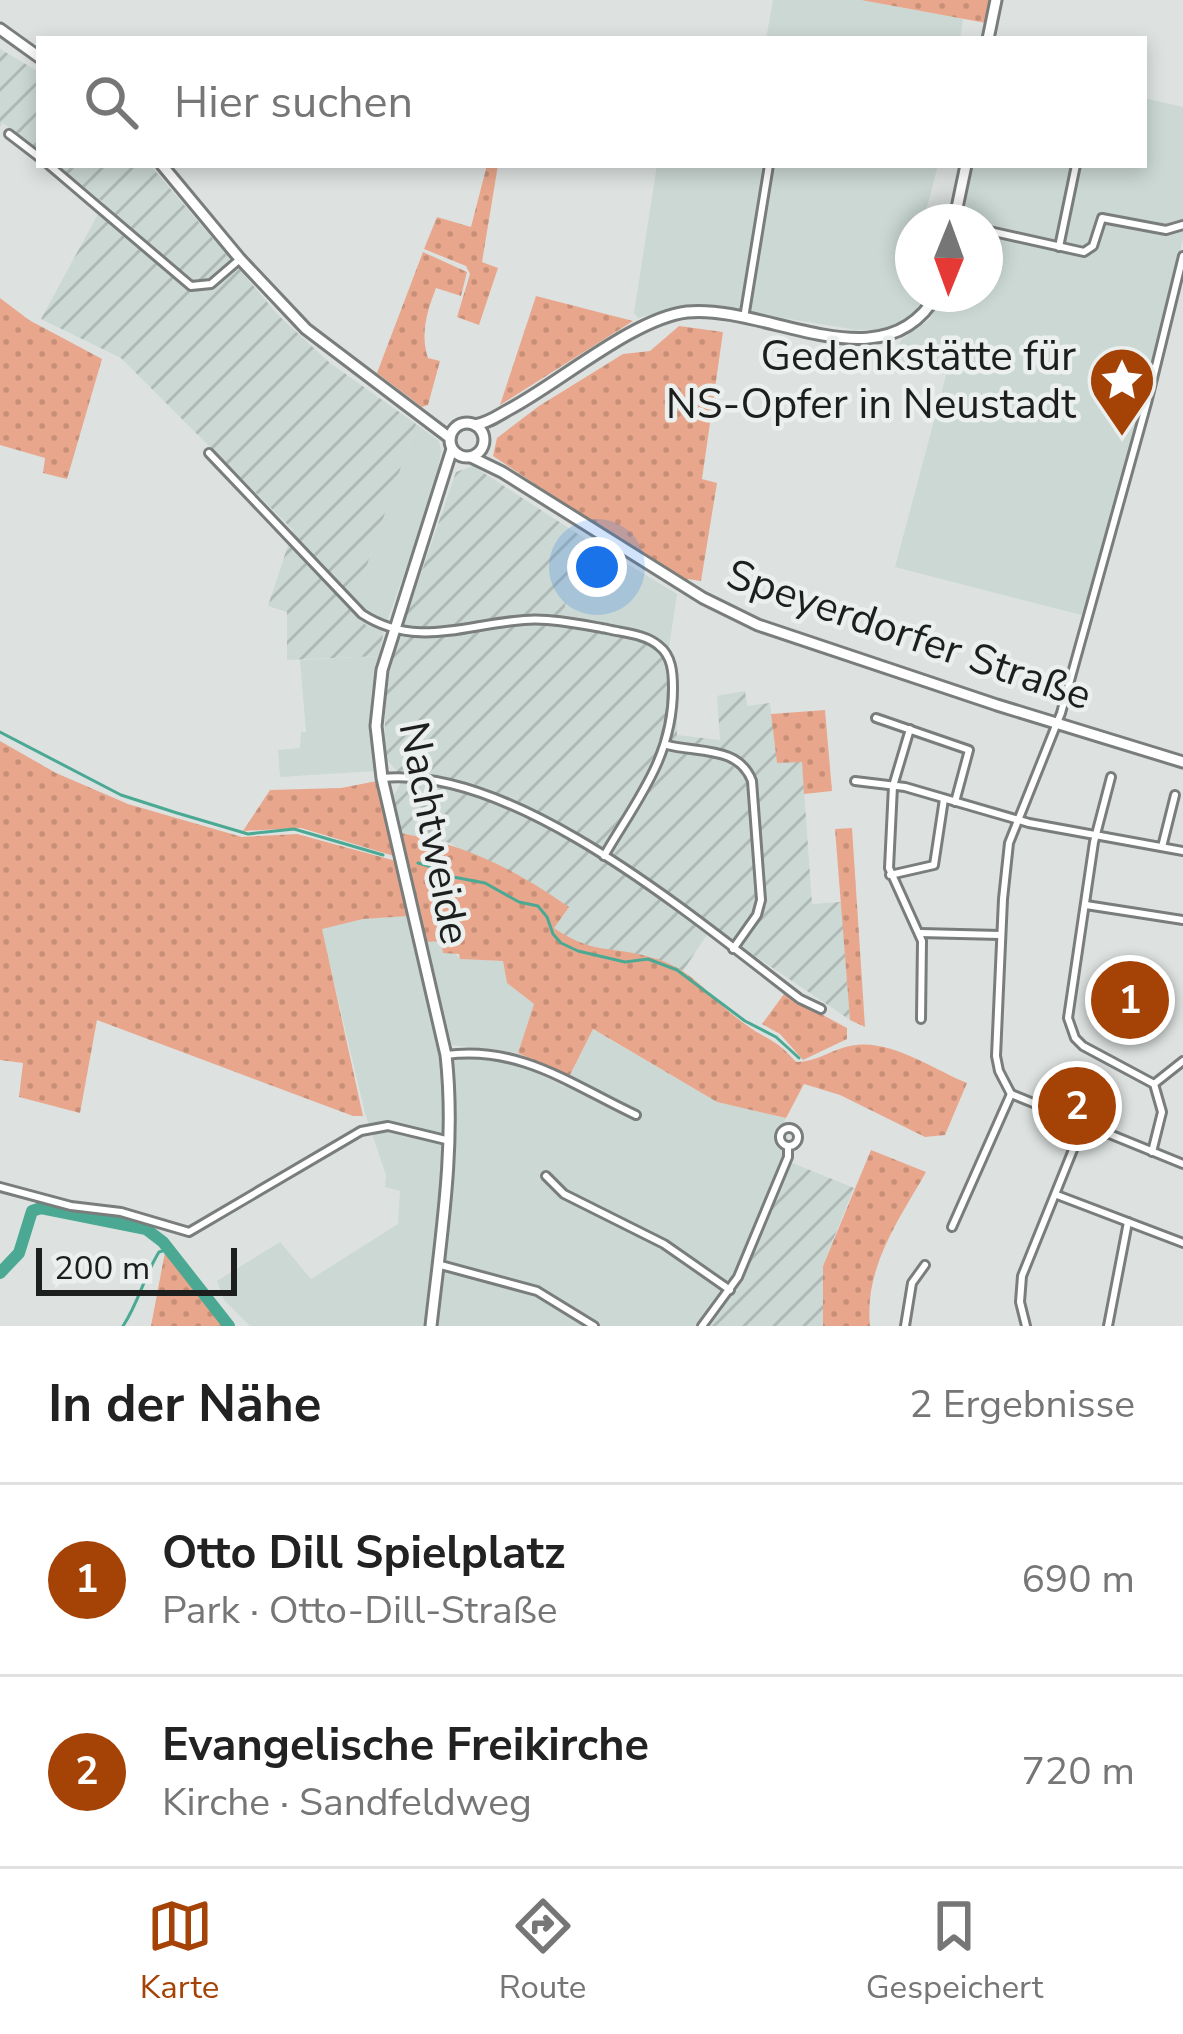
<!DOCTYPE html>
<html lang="de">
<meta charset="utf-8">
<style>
:root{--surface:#fff;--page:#f2f2f2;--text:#222;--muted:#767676;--line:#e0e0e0;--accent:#a54206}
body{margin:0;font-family:"Nunito Sans",sans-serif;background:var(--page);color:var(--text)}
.compass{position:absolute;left:895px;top:204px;width:108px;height:108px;border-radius:50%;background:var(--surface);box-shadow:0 6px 18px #0003;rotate:181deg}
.scale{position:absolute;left:36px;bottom:30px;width:201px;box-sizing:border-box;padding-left:12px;border:6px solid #1d1f1f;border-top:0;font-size:33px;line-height:42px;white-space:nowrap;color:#1d1f1f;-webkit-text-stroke:9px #ebf0ee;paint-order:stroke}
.you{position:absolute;left:597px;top:567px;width:42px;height:42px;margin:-30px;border:9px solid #fff;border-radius:50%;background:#1a73e8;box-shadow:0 0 0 18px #1a73e833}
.badge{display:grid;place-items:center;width:78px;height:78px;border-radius:50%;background:var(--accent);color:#fff;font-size:39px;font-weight:700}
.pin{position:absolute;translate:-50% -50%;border:6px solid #fff;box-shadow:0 3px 12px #0006}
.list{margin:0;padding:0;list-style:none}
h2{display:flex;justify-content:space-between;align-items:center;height:156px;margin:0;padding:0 48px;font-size:51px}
h2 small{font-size:39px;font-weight:400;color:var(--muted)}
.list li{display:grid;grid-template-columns:78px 1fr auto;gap:36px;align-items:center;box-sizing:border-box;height:192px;padding:0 48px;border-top:3px solid var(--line)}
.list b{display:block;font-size:45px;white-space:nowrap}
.list p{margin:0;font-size:39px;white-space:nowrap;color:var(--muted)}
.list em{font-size:39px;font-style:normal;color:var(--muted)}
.icon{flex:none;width:66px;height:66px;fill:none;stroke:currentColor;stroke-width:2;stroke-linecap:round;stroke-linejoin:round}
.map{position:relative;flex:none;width:1183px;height:1326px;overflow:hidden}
.search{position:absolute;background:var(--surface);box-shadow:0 6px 18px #0003;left:36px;right:36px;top:36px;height:132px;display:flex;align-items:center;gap:30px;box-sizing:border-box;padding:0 42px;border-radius:0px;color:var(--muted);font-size:45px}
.sheet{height:540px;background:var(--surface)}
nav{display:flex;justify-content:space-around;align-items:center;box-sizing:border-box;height:168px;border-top:3px solid var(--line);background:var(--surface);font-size:33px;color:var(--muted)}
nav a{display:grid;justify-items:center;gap:6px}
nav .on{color:var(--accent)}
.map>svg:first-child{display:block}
.built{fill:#cbd8d4}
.industrial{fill:url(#industrial-furrows)}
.grass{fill:url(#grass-dots)}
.park{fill:url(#park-crowns)}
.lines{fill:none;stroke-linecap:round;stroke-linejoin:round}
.stream{stroke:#4ba993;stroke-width:3}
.river{stroke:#4ba993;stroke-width:12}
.street-casing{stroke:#797d7c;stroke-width:12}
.secondary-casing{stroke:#797d7c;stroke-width:15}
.street{stroke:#fff;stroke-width:6}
.secondary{stroke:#fff;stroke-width:9}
.labels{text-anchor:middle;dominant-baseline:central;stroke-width:9;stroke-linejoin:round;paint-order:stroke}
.poi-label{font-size:42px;fill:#1d1f1f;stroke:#ebf0ee;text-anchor:end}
.street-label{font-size:42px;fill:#1d1f1f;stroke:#ebf0ee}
</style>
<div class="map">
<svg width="1183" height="1326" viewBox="0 0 1183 1326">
<defs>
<pattern id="industrial-furrows" width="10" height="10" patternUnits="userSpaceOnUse" patternTransform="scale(3)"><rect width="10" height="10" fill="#cbd8d4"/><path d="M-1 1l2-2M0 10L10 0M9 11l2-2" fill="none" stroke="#aeb9b6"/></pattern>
<pattern id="grass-dots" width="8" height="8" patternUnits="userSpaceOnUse" patternTransform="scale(3)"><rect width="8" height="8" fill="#e8a78c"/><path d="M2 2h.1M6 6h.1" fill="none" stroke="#c78f78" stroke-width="1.8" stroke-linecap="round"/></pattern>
<pattern id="park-crowns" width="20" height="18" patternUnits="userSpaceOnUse" patternTransform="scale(3)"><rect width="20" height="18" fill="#e8a78c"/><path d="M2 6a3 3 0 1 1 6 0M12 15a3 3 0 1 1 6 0" fill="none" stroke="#c78f78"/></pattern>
</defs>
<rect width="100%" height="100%" fill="#dde2e1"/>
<g class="built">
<polygon points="773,0 861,0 963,19 960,39 766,39"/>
<polygon points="1144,98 1183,107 1183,237 1149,408 1093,618 895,567 947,372 890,360 902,339 930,319 944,294 985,294 985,222 964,222 971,165 1144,165"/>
<polygon points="657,165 938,165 923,222 913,222 913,294 927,294 912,315 884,329 857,330 705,305 684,305 638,318 634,313"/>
<polygon points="416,424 439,441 441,451 436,484 384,630 367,626 351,611"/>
<polygon points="581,536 677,594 669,647 634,631 563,615"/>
<polygon points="379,656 371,695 375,771 280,777 278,750 300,748 301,732 306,732 300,660"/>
<polygon points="408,916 440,1059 483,1057 514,1061 565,1087 592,1029 717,1102 786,1118 777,1136 785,1161 722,1295 696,1326 250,1326 224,1300 217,1281 280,1242 311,1279 398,1224 400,1191 385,1187 386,1175 365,1113 321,928 363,919"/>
<polygon points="441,941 461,959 503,961 507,983 534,1004 518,1053 452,1045 427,942"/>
</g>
<g class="industrial">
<polygon points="0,49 39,72 39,151 3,123 0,127"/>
<polygon points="57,165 150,165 279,316 330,363 416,424 351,611 367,626 384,630 379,656 287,660 287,612 268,606 293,530 121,358 41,319 104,203"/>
<polygon points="473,466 581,536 563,615 651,635 669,647 677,669 677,735 720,740 717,696 721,695 745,691 747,706 770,703 777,763 802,761 812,904 841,902 850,1020 712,927 683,971 652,957 581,946 553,928 568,908 447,842 401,833 392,798 400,785 398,772 384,757 386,688 397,643 456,472"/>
<polygon points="785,1160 854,1188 823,1265 823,1326 696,1326 722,1295"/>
</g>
<g class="grass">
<polygon points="861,0 991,0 986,23"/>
<polygon points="487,165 498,165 482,262 498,268 479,325 457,317 470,274 466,266 424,249 437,217 471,227"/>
<path d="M423,252L467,272L461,296L436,288C427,312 420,334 428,358L440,361L428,405L422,407L377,373Z"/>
<polygon points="536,296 633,321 500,405"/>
<polygon points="0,298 29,320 102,359 67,479 43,473 45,458 0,445"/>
<polygon points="679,326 723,332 702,479 717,483 701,581 688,579 686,584 493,456 497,438 539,406 623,354 650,351"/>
<polygon points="825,710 832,791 804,794 802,762 777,763 771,714"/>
<polygon points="0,741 56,773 128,804 242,837 297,834 396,861 409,916 363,919 322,929 363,1116 353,1116 97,1020 80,1113 19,1097 23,1063 0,1060"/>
<polygon points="377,781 394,856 301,828 243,831 270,790 341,788"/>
<polygon points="852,828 865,1027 850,1020 835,829"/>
<path d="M401,833C468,846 513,868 569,907L554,928C594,955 608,945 650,957C695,968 710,1000 745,1024C768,1041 775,1038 796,1062C817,1062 830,1050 850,1046C888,1037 933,1069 967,1083L945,1135L925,1137L840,1095L804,1084L786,1118L717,1102L593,1029L569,1077L518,1053L534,1004L507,983L503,961L460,959L459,954L443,953L441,941L427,942Z"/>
<polygon points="784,994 847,1028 847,1039 803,1060 780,1034 762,1024"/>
<path d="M871,1150L926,1172C899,1220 864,1267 870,1326H823V1266Z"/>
<polygon points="165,1252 222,1326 151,1326"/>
</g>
<polygon class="park" points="1117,981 1150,989 1144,1021 1109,1012"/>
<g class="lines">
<g class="stream">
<polyline points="0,732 121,795 177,813 248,834 294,829 383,855"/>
<polyline points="418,863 442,870 448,876 485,883 519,902 538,906 547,917 553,934 561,943 578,951 625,962 648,959 677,970 745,1021 776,1037 799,1058"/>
<path d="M123,1326C139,1302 144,1276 159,1252L169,1249"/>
</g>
<polyline class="river" points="0,1273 19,1253 32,1211 41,1208 146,1229 163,1242 229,1326"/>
<g class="street-casing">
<g id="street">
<polyline points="9,134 39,157"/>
<polyline points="49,165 191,286 211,284 240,259"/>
<polyline points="985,230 1084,252 1093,246 1102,218 1166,230 1183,225"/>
<polyline points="1059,247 1076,165"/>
<polyline points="744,318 769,165"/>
<path d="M209,453L362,614C416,649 466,624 524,620C552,618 579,624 607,629C623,633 646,634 659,646C672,656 673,673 673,688C673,758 637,799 604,856"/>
<polyline points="876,718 969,750 955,802"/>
<polyline points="910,729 893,786 889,868 922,941 921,1019"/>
<path d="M667,745C698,753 739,746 752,781L761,900L757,915L733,949"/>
<polyline points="1111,777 1094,842 1068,1018 1075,1038 1083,1046 1154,1084 1162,1112 1152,1152"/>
<path d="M382,778C516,765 696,920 800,999L821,1009"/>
<polyline points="855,781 905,787 1029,823 1183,851"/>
<polyline points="1162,847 1175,795"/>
<polyline points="890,875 934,865 944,799"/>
<polyline points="1086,905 1183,920"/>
<polyline points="920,933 1000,935"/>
<path d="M446,1055C520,1045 572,1085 636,1115"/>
<polyline points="1154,1084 1183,1061"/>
<polyline points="1011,1094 999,1071 996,1056 1003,899 1009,843 1061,713 1147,403 1183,256"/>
<polyline points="1011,1094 1183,1164"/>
<circle cx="789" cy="1137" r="9"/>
<polyline points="546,1176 564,1194 664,1244 730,1290"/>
<polyline points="0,1187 71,1206 121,1212 189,1232 361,1131 388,1126 450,1141"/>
<polyline points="1057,1195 1183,1243"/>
<polyline points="952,1227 1011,1094"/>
<polyline points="437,1264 537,1291 594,1326"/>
<polyline points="702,1326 738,1277 788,1157 788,1146"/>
<polyline points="905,1326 912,1283 925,1265"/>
<polyline points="1026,1326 1020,1302 1022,1276 1083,1125"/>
<polyline points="1108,1326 1128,1222"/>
</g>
</g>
<g class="secondary-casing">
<g id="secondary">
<polyline points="0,29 39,57"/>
<polyline points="988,39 996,0"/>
<polyline points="162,165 240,259 306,329 450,438"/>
<polyline points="954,222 966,165"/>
<circle cx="467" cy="440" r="17"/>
<path d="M475,425C488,423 497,416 508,410C558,384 634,318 687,312C767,304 884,387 937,294"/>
<polyline points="471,457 502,472 703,598 758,625 997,705 1183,762"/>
<path d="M431,1326C441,1236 456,1145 446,1055L382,778L376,726L382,670L452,449"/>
</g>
</g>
<use href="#street" class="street"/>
<use href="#secondary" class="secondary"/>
</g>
<defs>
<g id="sight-pin" transform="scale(3.45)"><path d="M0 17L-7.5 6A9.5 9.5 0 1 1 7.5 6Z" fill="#a54206" stroke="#ebf0ee"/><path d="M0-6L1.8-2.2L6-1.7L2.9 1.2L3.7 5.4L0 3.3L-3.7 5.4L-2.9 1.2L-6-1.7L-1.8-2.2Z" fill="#fff"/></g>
</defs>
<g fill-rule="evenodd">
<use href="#sight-pin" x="1122" y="380"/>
</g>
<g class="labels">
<g class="poi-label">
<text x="1076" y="356">Gedenkstätte für<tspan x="1076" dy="48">NS-Opfer in Neustadt</tspan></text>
</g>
<g class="street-label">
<text transform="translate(909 635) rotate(19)">Speyerdorfer Straße</text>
<text transform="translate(434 833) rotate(79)">Nachtweide</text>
</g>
</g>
</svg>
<svg class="compass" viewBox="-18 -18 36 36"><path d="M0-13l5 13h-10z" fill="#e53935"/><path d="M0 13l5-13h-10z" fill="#767676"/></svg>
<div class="scale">200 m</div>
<div class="you"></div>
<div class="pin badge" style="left:1130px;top:1000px">1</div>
<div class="pin badge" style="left:1077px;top:1106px">2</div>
<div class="search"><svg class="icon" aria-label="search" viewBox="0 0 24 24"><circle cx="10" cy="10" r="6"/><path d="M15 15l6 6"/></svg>Hier suchen</div>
</div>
<section class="sheet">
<h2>In der Nähe<small>2 Ergebnisse</small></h2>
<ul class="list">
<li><span class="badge">1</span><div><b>Otto Dill Spielplatz</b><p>Park · Otto-Dill-Straße</p></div><em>690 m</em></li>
<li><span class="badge">2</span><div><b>Evangelische Freikirche</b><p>Kirche · Sandfeldweg</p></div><em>720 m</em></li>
</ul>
</section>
<nav>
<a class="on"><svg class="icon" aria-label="map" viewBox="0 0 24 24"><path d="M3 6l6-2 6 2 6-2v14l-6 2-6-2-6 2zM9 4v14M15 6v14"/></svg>Karte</a>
<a><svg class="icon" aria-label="directions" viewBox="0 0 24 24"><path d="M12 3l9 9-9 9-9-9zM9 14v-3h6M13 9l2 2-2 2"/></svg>Route</a>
<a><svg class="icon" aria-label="saved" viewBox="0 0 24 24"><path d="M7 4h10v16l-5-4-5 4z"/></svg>Gespeichert</a>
</nav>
